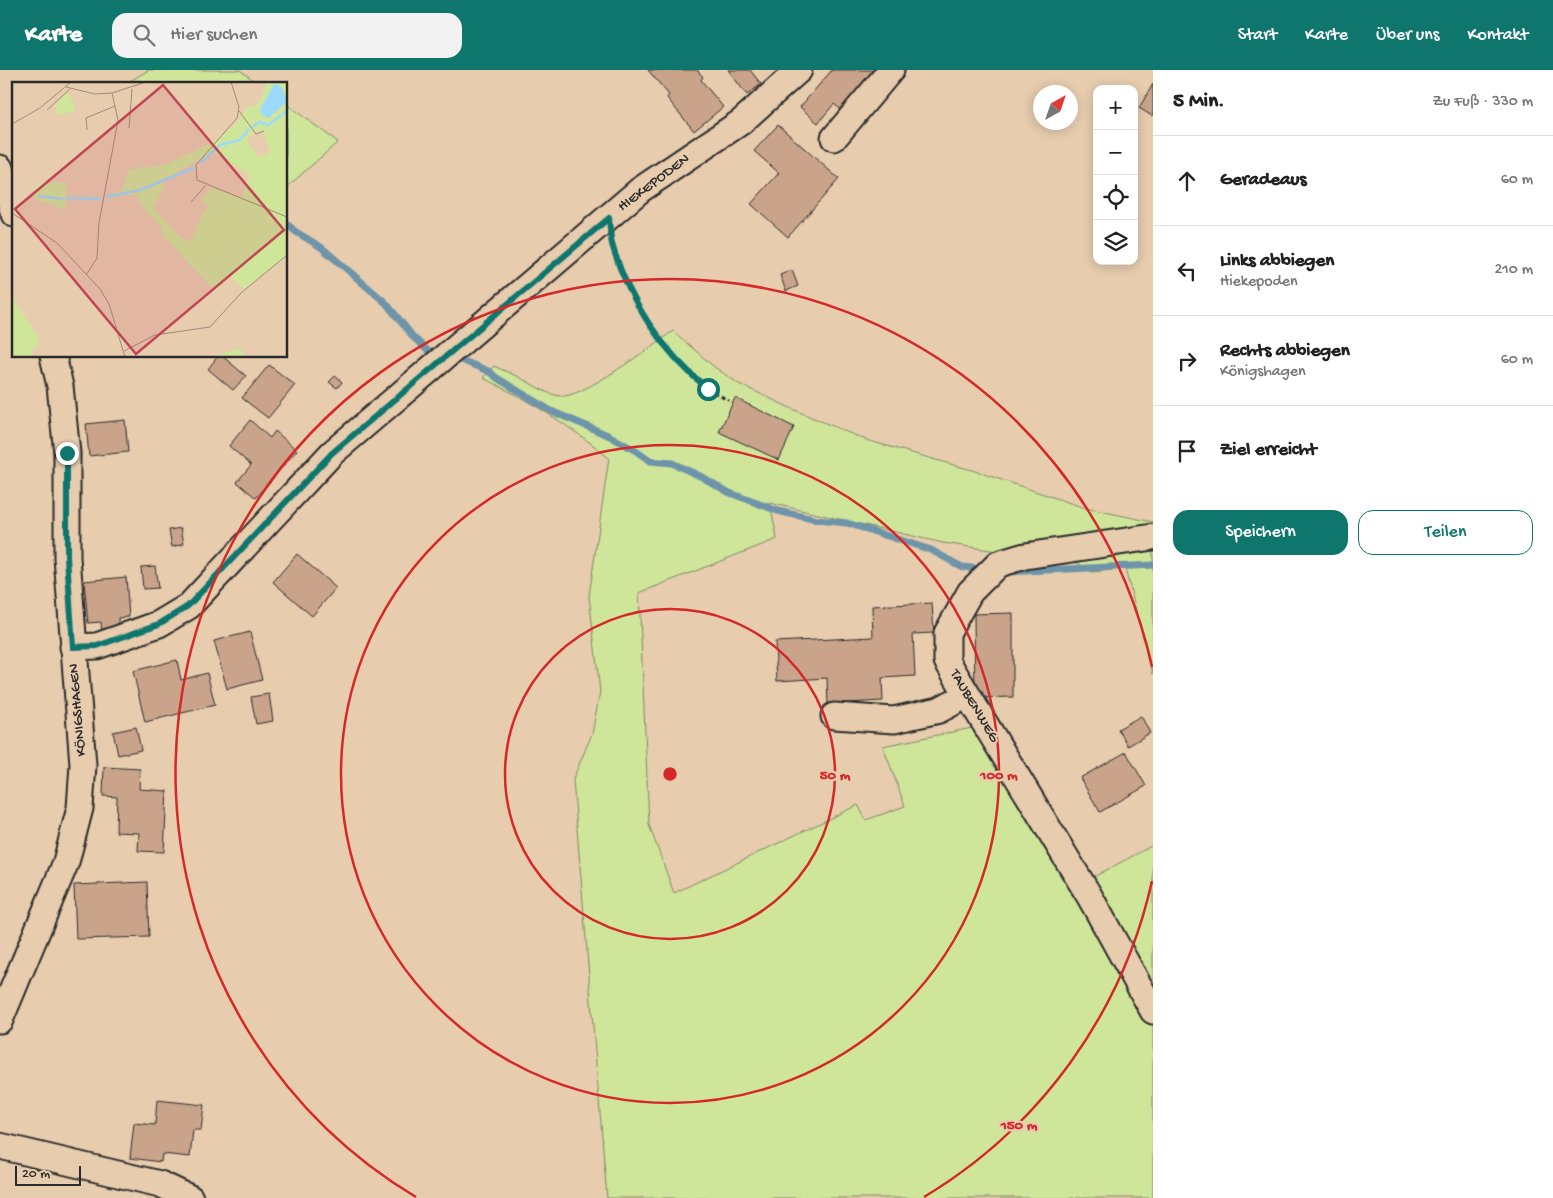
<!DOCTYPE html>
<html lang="de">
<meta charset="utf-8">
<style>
:root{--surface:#fff;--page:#f2f2f2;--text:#222;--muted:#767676;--line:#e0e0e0;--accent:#0f766e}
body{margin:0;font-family:"Gochi Hand",sans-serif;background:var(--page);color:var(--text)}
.controls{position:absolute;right:15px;top:15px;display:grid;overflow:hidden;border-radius:10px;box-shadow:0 2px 12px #0003}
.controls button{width:45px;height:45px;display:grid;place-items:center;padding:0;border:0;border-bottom:1px solid var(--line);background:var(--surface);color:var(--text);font:25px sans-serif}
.compass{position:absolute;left:1033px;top:15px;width:45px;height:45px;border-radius:50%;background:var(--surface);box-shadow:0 2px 12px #0003;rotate:40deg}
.scale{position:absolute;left:15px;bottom:12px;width:66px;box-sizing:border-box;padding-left:5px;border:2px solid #2b2b2b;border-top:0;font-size:14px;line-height:18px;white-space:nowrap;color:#2b2b2b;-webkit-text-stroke:4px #e7ccae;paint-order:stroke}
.stop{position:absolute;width:15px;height:15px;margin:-11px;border:4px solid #0f766e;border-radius:50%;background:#fff}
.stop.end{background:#0f766e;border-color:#fff;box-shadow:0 1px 5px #0008}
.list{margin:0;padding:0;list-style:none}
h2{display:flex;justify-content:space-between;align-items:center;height:65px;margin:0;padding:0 20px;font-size:21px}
h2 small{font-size:16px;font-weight:400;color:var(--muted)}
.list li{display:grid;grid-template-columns:32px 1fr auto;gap:15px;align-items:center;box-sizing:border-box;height:90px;padding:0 20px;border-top:1px solid var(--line)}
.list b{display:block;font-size:19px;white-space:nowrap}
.list p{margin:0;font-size:16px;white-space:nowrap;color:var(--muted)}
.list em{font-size:16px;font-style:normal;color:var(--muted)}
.actions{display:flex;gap:10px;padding:15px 20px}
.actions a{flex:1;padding:11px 0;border:1px solid var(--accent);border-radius:15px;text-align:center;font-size:18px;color:var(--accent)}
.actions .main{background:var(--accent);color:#fff}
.icon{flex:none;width:28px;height:28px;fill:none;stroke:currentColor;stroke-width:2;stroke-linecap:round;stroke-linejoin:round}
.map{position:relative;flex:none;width:1153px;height:1128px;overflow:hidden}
header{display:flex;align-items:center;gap:30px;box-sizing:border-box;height:70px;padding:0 25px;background:var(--accent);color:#fff}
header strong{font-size:24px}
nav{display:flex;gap:28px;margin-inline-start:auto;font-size:18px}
.search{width:350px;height:45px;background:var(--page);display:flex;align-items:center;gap:12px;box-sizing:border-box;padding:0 18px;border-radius:15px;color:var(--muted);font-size:19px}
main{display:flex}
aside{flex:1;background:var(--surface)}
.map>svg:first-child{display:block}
.green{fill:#cfe59a;stroke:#7d8862}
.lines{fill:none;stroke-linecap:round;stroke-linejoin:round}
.stream{stroke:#6e94a9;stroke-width:7}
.building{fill:#c9a48a;stroke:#2b2b2b}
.minor-casing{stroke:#2b2b2b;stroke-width:29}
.path{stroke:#2b2b2b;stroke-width:3;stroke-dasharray:4 4;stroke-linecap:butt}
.minor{stroke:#e7ccae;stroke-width:25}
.route{stroke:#0f766e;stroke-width:6}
.ring{fill:none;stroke:#d62828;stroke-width:2.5}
.labels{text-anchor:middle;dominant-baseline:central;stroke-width:4.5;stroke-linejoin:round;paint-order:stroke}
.street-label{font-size:15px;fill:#2b2b2b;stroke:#e7ccae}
.inset-river{fill:none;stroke:#9bdafd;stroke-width:2.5}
.inset-road{fill:none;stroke:#9c8c7a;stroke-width:1}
.view{fill:#c04656;fill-opacity:0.15;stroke:#c04656;stroke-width:2.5}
.inset-edge{fill:none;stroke:#2b2b2b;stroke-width:2.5}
.centre{fill:#d62828;stroke:#e7ccae;stroke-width:2.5}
.ring-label{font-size:15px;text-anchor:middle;font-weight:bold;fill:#d62828;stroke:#e7ccae;stroke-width:4.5;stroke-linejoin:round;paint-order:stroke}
</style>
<header>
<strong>Karte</strong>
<div class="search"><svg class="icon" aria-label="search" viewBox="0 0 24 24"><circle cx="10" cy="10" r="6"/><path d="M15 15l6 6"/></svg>Hier suchen</div>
<nav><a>Start</a><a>Karte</a><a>Über uns</a><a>Kontakt</a></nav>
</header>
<main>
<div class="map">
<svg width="1153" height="1128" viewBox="0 0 1153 1128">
<rect width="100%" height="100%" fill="#e7ccae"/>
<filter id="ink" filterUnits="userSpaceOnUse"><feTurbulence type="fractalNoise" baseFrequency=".02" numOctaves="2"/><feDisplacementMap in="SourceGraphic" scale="10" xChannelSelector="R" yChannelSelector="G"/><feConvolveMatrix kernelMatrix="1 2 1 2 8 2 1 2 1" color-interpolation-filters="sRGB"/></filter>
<g filter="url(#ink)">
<g class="green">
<polygon points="149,0 240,0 258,14 125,14"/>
<polygon points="286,34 338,72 286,118"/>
<path d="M673,261L713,296L739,314L799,342L866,370L975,401L1085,438L1153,452V604L1125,499L1091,502L1078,493L943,473L770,433L777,469L639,523L649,755L674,823L858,735L866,750L905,736L883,676L977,657L1077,816L1153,775V1128H607L573,709L592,664L600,622L589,526L609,388C570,355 530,331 483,308L494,296C504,301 516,305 526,311C537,317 547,324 560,326C580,330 655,274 673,261Z"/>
</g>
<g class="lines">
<g class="stream">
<polyline points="286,153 296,162 321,177 386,233 413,267 428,281"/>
<polyline points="461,290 488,301 497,308 551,341 610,366 636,381 650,391 672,393 700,406 730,423 778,441 817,450 847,453 931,480 962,497 982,499"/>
<polyline points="1006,502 1153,495"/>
</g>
</g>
<g class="building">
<polygon points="648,0 697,0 703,7 701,10 723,37 694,61 667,28 669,25"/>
<polygon points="728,0 750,0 761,14 747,25"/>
<polygon points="832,0 882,0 845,43 834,34 818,53 800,37"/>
<polygon points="1153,14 1153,44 1152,46 1139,38"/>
<polygon points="778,55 839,109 788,167 751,134 779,103 754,81"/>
<polygon points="792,200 798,216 786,221 780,205"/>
<polygon points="218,286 222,286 246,306 233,320 208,299"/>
<polygon points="269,295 295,315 268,348 242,328"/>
<polygon points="335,306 342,312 337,318 329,312"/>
<polygon points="735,328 794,357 779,390 719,362"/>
<polygon points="125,350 128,382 89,386 86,354"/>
<polygon points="250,350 270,368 275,361 297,380 256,428 237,412 251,395 229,376"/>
<polygon points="181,458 184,474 172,477 169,460"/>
<polygon points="297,484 336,518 312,546 273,512"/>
<polygon points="155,496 158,518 143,519 141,497"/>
<polygon points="126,507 129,547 118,548 119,562 102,563 101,552 88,553 84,511"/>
<polygon points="932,533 934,563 913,564 915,606 882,608 883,631 828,634 827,608 777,611 775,572 873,567 872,536"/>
<polygon points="1013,543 1013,627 975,628 974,544"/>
<polygon points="250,562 262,610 227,619 214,571"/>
<polygon points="177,590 181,610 207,603 215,635 145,652 133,601"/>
<polygon points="269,624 273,651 256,654 251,627"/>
<polygon points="1141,646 1150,663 1128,676 1118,659"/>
<polygon points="136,657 141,680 118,685 113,662"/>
<polygon points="1126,682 1146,716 1100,742 1080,708"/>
<polygon points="104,697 140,699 139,719 167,721 164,782 138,781 139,763 116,762 117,727 103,726"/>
<polygon points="147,812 149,867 76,869 74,815"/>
<polygon points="157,1030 204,1035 201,1060 193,1060 190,1087 162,1084 161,1092 130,1088 134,1053 155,1055"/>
</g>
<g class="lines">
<g class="minor-casing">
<g id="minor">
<polyline points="834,68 891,0"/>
<polyline points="0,98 14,144"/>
<polyline points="1153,467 1025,486 998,494 970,522 947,563 947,591 1090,827 1153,941"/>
<polyline points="73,577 97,576 159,554 189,536 332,383 640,120 741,52 799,0"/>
<polyline points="834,646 894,650 939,640 967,625"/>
<polyline points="0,950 66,792 80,738 83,695 67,487 67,383 60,316 53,286"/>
<polyline points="0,1076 160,1114 190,1128"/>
</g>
</g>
<path class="path" d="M612,173C618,190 623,208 631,224C635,232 641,239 645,247C668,283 692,310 729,331"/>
<use href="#minor" class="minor"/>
</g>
</g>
<g class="lines" filter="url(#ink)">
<path class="route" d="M67,383V487L73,577L97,576L159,554L188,536L332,383L609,148C610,156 610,166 612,174C628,231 663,282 708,319"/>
</g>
<g class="ring">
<circle cx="670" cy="704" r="165"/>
<circle cx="670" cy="704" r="329"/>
<path d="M1152 811A494 494 0 0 1 924 1127M416 1127A494 494 0 1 1 1152 597"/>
</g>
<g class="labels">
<g class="street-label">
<text transform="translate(654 113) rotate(-37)">HIEKEPODEN</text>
<text transform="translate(974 636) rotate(59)">TAUBENWEG</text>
<text transform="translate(78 640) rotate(-95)">KÖNIGSHAGEN</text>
</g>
</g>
<g transform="translate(12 12)">
<rect width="275" height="275" fill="#e7ccae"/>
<path d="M255,0H272L275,4V173L232,207L218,195L203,208L153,156L147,142L135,131L123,112L98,115V112L110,109L117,88L154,82L203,59L225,41L234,26L242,24L248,18ZM250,48L258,70L247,75L236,61L237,54ZM201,70L238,93L229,116L199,106L189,119L198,124L192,129L178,160L167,154L141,126L153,104L148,100ZM56,10L64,29L44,33L43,22ZM54,100L53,128L21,116L26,102ZM0,216L24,251L27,264L19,266L21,275H0ZM228,266L233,275H202L215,270Z" fill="#cfe59a" fill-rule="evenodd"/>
<path d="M263,1L270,6L275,20L256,36L249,32L248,27Z" fill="#9bdafd"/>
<path class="inset-river" d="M240,45L248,40L256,43L275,29M188,81L208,63L228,58L237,47M26,114L51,117M94,115L128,108L182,86M54,116L88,117"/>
<path class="inset-road" d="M219,0L227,25L225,36L184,83L185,98L275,135M54,5L83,12L100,11L134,0M35,28L58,7M227,29L244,52L252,49M0,42L28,26L59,0M117,46L120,7M75,48L74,36L103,24M179,120L194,103M0,131L45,161L88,207L97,222L113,275M74,193L85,176L87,141L106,38L100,11M112,269L143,253L198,245L229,211L275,173"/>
<path class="view" d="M151,3L272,148L124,272L3,127Z"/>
<rect width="275" height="275" class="inset-edge"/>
</g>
<circle cx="670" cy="704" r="8" class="centre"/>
<g class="ring-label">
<text x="835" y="709">50 m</text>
<text x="999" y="709">100 m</text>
<text x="1019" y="1059">150 m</text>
</g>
</svg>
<div class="controls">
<button>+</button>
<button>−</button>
<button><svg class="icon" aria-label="locate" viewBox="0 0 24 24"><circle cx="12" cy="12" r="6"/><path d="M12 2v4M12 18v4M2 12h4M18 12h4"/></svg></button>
<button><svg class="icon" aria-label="layers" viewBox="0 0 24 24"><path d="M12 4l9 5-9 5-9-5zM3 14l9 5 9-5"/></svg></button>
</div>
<svg class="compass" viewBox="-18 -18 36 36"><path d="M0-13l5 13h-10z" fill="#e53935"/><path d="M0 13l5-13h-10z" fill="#767676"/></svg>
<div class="scale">20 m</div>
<div class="stop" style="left:708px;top:319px"></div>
<div class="stop end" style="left:67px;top:383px"></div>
</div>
<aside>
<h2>5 Min.<small>Zu Fuß · 330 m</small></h2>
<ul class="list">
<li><svg class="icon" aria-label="ahead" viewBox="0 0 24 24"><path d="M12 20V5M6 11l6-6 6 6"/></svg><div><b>Geradeaus</b></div><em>60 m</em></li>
<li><svg class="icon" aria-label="left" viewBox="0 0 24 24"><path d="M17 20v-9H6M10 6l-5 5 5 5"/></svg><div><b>Links abbiegen</b><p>Hiekepoden</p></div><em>210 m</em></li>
<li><svg class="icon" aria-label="right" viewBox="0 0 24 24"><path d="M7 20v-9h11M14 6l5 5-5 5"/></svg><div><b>Rechts abbiegen</b><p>Königshagen</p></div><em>60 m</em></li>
<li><svg class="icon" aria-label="arrive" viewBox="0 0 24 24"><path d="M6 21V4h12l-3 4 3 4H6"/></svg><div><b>Ziel erreicht</b></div></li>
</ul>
<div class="actions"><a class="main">Speichern</a><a>Teilen</a></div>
</aside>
</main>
